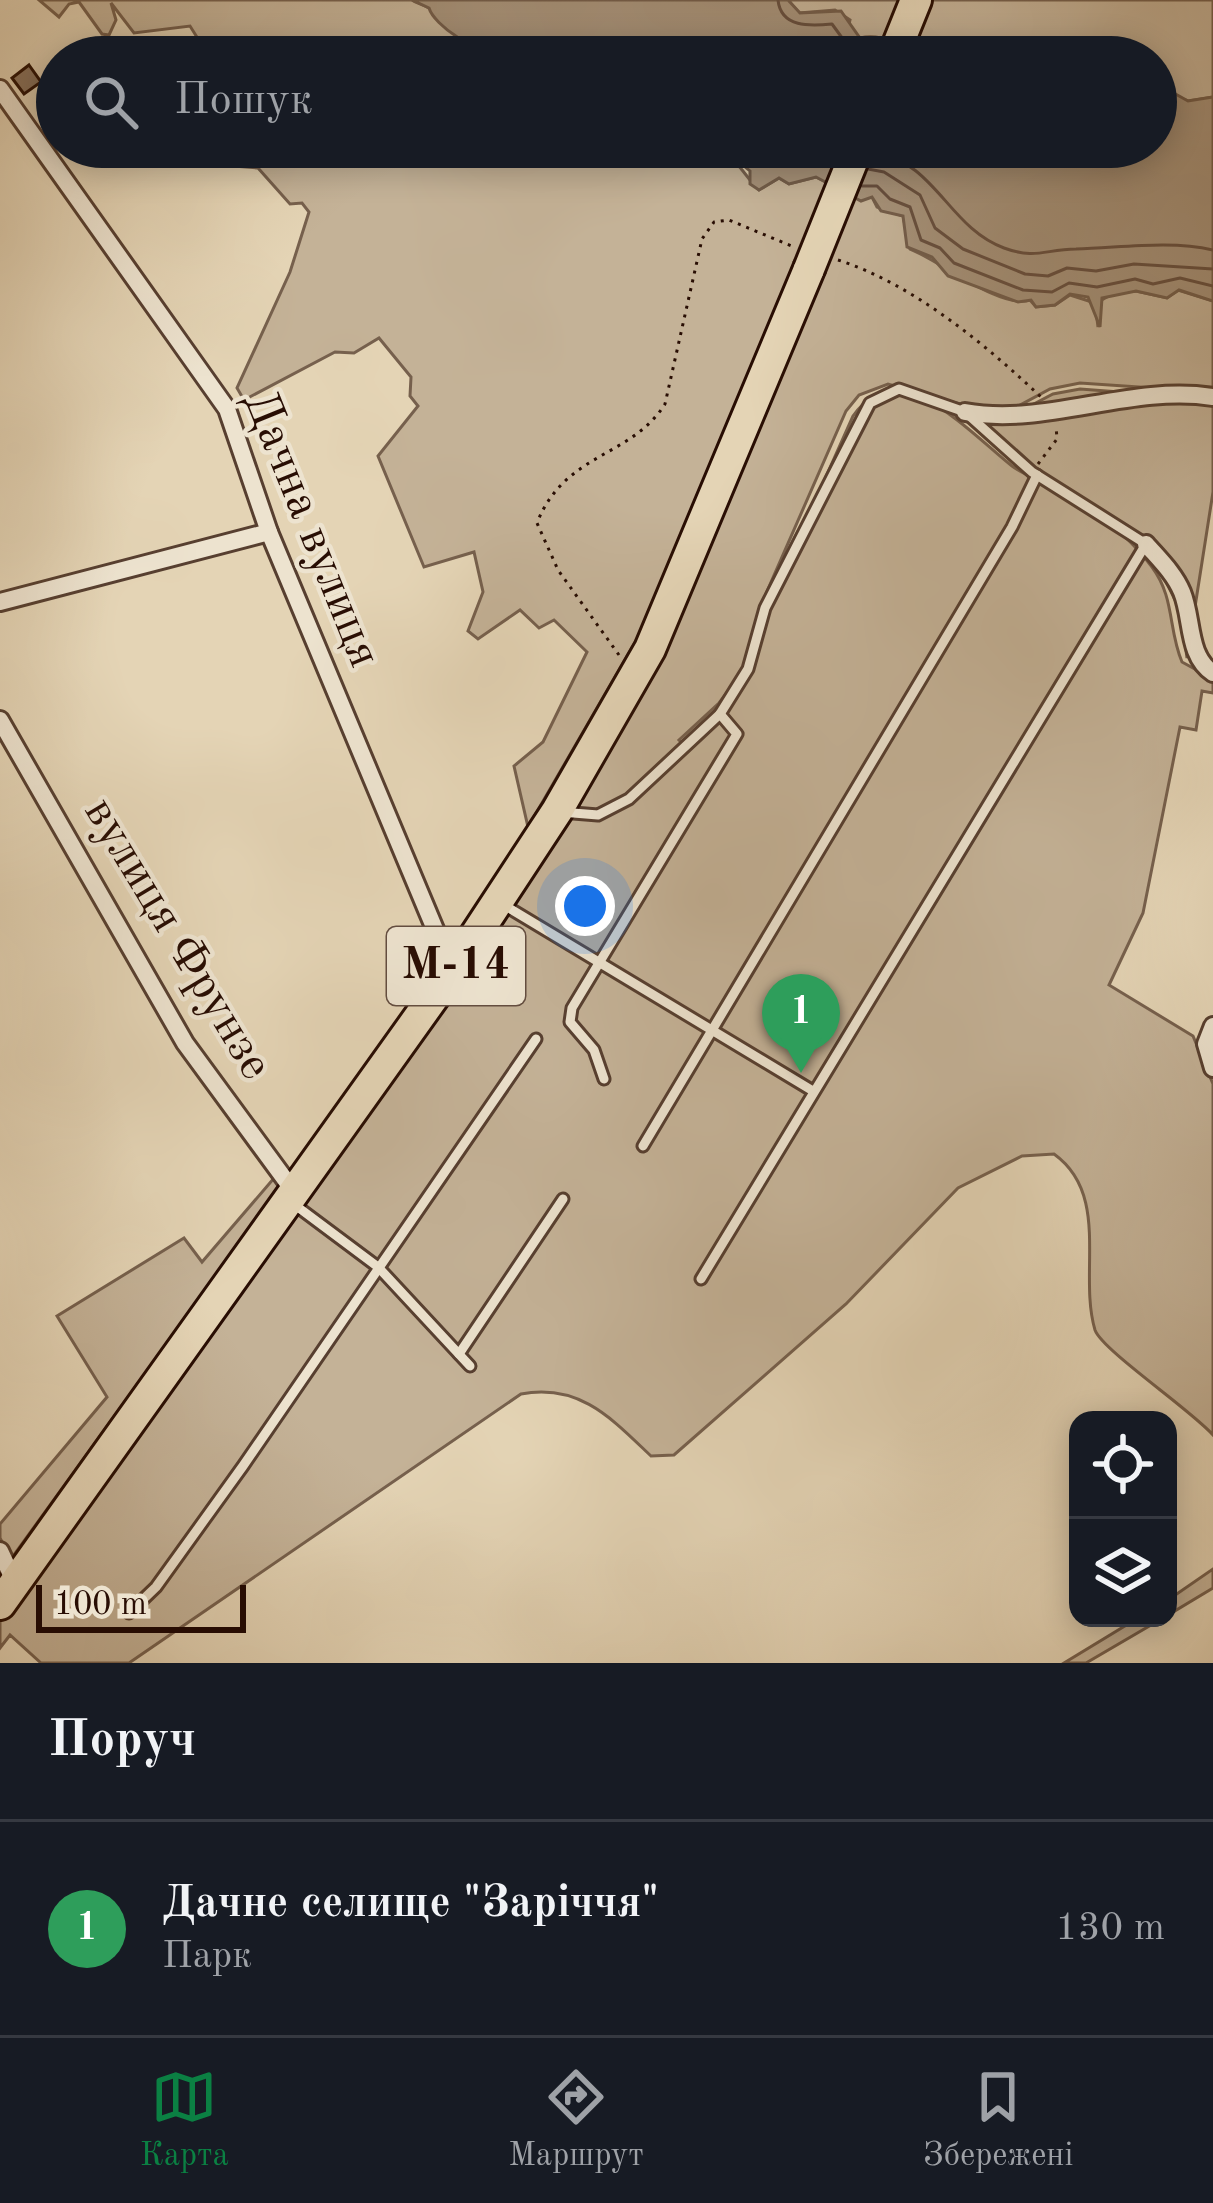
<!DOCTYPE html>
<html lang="uk">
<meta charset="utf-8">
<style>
:root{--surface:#171b24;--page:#20242c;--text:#f1f3f6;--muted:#9ea1a6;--line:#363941;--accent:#0b8043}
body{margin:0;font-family:"Old Standard TT",serif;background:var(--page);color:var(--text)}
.controls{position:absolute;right:36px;bottom:36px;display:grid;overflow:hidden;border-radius:24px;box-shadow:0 6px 30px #0003}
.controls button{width:108px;height:108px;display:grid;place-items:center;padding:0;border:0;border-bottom:3px solid var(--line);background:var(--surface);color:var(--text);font:60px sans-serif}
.scale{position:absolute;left:36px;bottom:30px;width:210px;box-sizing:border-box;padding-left:12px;border:6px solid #280d03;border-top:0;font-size:33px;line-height:42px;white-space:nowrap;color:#280d03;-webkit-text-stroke:9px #ede3cf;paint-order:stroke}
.you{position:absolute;left:585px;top:906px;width:42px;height:42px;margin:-30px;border:9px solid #fff;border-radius:50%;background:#1a73e8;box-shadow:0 0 0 18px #1a73e833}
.badge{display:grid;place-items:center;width:78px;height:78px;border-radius:50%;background:var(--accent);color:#fff;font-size:39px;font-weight:700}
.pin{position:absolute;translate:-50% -99px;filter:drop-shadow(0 3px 6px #0008)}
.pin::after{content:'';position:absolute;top:63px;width:42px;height:36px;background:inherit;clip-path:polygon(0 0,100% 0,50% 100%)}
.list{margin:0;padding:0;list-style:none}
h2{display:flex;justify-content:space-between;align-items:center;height:156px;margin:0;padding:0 48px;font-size:51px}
h2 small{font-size:39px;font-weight:400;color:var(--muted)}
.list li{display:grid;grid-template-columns:78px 1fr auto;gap:36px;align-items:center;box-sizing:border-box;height:216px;padding:0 48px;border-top:3px solid var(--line)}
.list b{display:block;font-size:45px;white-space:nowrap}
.list p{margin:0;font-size:39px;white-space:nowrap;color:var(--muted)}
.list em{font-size:39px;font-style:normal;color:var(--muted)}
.icon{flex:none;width:66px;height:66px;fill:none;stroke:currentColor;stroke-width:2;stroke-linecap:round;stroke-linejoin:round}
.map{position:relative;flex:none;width:1213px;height:1663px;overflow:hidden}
.search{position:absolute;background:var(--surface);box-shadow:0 6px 30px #0003;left:36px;right:36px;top:36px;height:132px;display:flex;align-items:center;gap:30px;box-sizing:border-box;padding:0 42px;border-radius:66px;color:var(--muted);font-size:45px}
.sheet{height:372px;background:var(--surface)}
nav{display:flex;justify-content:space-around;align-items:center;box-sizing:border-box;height:168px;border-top:3px solid var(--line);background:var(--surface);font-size:33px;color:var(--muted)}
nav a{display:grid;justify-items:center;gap:6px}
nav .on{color:var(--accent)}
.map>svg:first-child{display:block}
.green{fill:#c4b297;stroke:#76604d;stroke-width:3}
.water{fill:#a49078;stroke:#725c49;stroke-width:3}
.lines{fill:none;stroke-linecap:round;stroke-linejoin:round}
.shore{stroke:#664e3e;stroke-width:3}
.building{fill:#8a7460;stroke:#280d03;stroke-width:3}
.lane-casing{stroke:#573f30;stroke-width:15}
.street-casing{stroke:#573f30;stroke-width:22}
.highway-casing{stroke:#280d03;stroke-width:36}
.path{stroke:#280d03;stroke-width:3;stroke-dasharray:3 6;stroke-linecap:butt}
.lane{stroke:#ede3cf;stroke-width:9}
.street{stroke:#ede3cf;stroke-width:16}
.highway{stroke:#e4d4b5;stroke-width:30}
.highway-bridge-casing{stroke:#280d03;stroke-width:36;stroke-linecap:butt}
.highway-bridge{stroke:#e4d4b5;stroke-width:30}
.labels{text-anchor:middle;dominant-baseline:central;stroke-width:9;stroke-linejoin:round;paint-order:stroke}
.shield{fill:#ede3cf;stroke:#634d40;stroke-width:3}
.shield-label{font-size:45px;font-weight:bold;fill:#280d03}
.street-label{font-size:48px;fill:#280d03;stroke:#ede3cf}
</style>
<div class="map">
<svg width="1213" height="1663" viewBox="0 0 1213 1663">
<rect width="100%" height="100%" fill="#e4d4b5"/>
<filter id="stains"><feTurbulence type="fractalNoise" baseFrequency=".00167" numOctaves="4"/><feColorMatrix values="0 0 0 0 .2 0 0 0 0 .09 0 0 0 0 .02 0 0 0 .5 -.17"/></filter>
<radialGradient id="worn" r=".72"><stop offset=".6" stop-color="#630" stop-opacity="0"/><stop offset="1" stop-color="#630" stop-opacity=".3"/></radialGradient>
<g class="green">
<path d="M39,0H412C417,4 424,4 429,8C447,22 468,57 499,50L503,57H172L186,42H200L190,26L134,33L111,3L116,20L109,35L102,34L79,2L69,4L59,17Z"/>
<polygon points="788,0 905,0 890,38 860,38 848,28 850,20 835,10 799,13"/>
<polygon points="928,0 1213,0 1213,97 1188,101 1156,89 1156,57 921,52 910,46"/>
<path d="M191,147H684L693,161C734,142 738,170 759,190L779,178L789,184L816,177L832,185L652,613L528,827L514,766L543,742L587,652L554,620L539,628L520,610L478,639L468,631L483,592L474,552L424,567L378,456L418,406L410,396L411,377L379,338L354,353L335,352L244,400L237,388L290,272L309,212L302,203L290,204L258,168L220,165Z"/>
<path d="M854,196L872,197L877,207L903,216L910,249C939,260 1001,310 1030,300L1036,307L1055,305L1070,295L1095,303L1098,327L1100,301L1114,293L1136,291L1167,298L1178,290L1213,301V392L1080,383L1050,389L1011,410L978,409L888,384L859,395L846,411L761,605L742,673L719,703L679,740L686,747L726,709L749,675L768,607L853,416C899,350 973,436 1012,466C1027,477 1045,482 1061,491C1095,510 1129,536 1152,567C1175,598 1168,629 1182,662L1213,679V693L1202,691L1196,730L1180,727L1143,913L1109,985L1193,1036L1213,1084V1435C1191,1410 1102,1350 1095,1330C1078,1273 1111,1195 1054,1154L1022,1156L958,1188L846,1304L674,1455L651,1456C612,1419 580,1383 521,1394L129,1663H41L10,1635L0,1648V1616L546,842Z"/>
<polygon points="1080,389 1213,399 1213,492 1187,658 1181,612 1155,559 1117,522 1027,469 956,409 1013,415 1053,394"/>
<polygon points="275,1177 281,1186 11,1559 0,1538 0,1524 107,1397 57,1316 184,1238 202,1262"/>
<polygon points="1213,1569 1213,1588 1168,1615 1168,1600"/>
<polygon points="1138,1618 1163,1618 1086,1663 1064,1663"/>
</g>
<g class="water">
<path d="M412,0H788L800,13L841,11L860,38C887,32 902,51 927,52C940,53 943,50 956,57H503L499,50C477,55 434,25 429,8Z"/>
<path d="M1163,87L1188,101L1213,97V301L1179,290L1167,298L1136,291L1102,298L1100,327L1088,297L1070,294L1055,305L1036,307L1031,300L1018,302L948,276L932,257L907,247L903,216L881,211L872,197L861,201L816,177L789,184L779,178L759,190L750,184V171C734,156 712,151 693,161L684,147H1156V89Z"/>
</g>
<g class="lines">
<g class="shore">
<path d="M778,0C781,28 810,26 832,24L848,46L878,47"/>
<path d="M875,152C936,163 949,228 1004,248C1037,260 1045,249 1076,249C1120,248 1169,240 1213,250"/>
<polyline points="868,169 884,172 920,195 935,228 963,249 1025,274 1048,276 1067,268 1096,271 1134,264 1213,269"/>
<polyline points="862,186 877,186 890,199 910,207 921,240 940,248 954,263 1023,290 1052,292 1069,283 1097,287 1135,279 1153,284 1180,278 1213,286"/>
</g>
</g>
<polygon class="building" points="29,65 41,82 24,94 12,78"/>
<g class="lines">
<g class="lane-casing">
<g id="lane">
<polyline points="561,812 598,815 629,799 720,714 748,669 765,608 870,403 899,389 965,412 1032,472 1146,544 701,1279"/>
<polyline points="504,905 813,1091"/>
<polyline points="604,1079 594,1050 570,1022 572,1008 737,734 720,714"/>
<polyline points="643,1146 1012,527 1037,475"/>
<polyline points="295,1205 378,1267 470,1366"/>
<polyline points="459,1354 563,1199"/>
<polyline points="129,1613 156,1587 243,1466 536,1039"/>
</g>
</g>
<g class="street-casing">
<g id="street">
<polyline points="0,89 227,409 269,532 452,970"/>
<path d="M965,412C1046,427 1130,384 1213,397"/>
<path d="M1146,544C1159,559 1174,573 1182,592C1193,619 1187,656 1213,673"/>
<polyline points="0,602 269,532"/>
<polyline points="0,720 185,1043 295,1193"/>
<polyline points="1213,1026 1206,1044 1213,1068"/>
<polyline points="0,1551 15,1583"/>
</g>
</g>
<g class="highway-casing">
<g id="highway">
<polyline points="893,57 916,0"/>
<polyline points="0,1604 452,971 557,811 650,649 809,269"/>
</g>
</g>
<g class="path">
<path d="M838,260C913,284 985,344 1042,398"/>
<polyline points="1038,464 1057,439 1056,426"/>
<path d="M619,655L558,570L537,523C565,452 631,458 665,404L702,239L714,222L729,220L794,247"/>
</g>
<use href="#lane" class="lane"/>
<use href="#street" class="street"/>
<use href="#highway" class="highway"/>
<g class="highway-bridge-casing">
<polyline id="highway-bridge" points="809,269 858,147"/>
</g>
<use href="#highway-bridge" class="highway-bridge"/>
</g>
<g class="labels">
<rect class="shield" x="387" y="927" width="138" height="78" rx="9"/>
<g class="shield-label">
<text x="456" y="966">М-14</text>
</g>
<g class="street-label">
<text transform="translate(311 529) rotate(68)">Дачна вулиця</text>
<text transform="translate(177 939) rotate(59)">вулиця Фрунзе</text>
</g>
</g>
<rect width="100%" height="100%" filter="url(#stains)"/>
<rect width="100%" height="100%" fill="url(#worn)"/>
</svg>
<div class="controls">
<button><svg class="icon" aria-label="locate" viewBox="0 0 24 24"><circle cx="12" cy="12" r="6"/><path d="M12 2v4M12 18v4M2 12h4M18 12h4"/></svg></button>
<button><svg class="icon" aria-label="layers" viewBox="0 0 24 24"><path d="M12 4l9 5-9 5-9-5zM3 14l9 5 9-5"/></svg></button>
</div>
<div class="scale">100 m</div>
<div class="you"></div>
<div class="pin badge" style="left:801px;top:1073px;background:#2e9e5b">1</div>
<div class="search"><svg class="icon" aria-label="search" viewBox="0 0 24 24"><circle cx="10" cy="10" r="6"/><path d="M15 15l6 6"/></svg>Пошук</div>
</div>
<section class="sheet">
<h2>Поруч<small></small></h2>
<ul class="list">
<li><span class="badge" style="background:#2e9e5b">1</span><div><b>Дачне селище &quot;Заріччя&quot;</b><p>Парк</p></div><em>130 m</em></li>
</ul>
</section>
<nav>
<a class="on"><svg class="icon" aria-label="map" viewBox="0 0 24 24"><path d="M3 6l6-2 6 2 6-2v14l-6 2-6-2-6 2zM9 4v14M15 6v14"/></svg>Карта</a>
<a><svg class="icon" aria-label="directions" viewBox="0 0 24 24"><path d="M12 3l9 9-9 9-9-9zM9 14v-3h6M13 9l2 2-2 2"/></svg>Маршрут</a>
<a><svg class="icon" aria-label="saved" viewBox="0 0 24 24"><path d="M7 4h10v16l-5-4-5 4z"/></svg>Збережені</a>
</nav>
